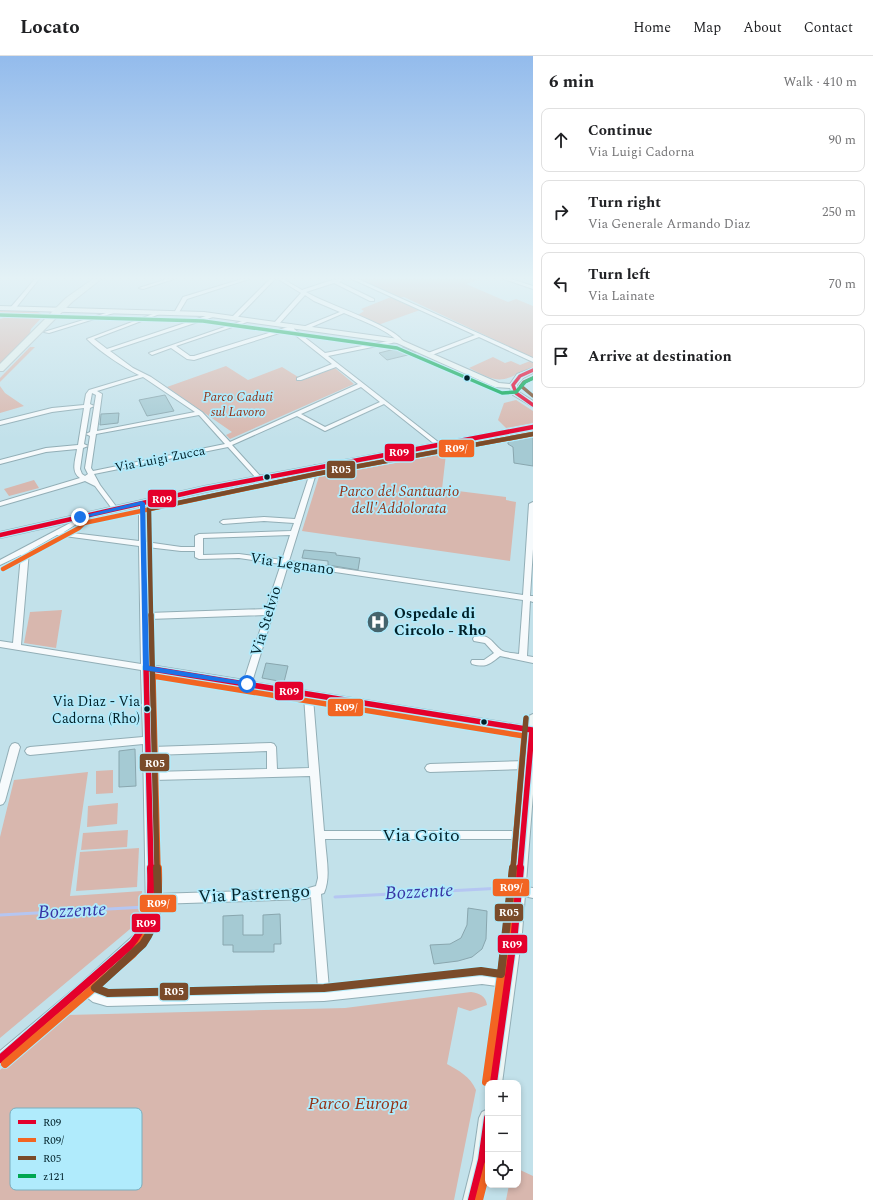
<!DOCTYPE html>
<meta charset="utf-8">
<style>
:root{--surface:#fff;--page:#f2f2f2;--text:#202124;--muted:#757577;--line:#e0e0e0}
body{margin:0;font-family:Spectral,serif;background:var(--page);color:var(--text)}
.controls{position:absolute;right:12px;bottom:12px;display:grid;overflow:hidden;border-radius:8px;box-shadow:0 2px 6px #0003}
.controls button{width:36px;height:36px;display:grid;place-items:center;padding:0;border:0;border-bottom:1px solid var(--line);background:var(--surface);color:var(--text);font:20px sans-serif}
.stop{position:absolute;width:12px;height:12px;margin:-9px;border:3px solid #1a73e8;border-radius:50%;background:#fff}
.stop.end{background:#1a73e8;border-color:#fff;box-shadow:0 1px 4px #0008}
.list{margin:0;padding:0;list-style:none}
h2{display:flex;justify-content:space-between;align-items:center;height:52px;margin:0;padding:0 16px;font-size:17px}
h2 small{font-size:13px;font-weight:400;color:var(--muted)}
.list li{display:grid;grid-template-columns:26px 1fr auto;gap:12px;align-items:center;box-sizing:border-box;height:64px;margin:0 8px 8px;padding:0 8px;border:1px solid var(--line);border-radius:8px}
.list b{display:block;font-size:15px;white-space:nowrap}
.list p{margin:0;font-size:13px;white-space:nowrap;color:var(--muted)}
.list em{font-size:13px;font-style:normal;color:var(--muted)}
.icon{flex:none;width:22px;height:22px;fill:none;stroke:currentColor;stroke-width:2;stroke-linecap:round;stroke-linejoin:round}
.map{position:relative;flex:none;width:533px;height:1144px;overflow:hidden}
header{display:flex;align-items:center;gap:24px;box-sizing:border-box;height:56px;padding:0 20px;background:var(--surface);border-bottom:1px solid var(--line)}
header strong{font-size:19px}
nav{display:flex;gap:22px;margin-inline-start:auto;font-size:14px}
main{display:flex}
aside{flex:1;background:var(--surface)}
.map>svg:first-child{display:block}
.green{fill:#d8b7ae}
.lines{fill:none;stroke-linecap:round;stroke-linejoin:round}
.stream{stroke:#b5c6f2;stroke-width:3}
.building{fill:#a5cad3;stroke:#89a6ae}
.street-casing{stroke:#92aeb6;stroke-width:2}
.secondary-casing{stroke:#92aeb6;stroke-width:2}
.primary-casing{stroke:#a9bcc1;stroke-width:2}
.street{fill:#f6fafc;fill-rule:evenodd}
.secondary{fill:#ecf5f4;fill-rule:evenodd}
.primary{fill:#e1efec;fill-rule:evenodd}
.bus-1-far3-casing{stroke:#b0ebfc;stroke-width:5.5}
.bus-1-far2-casing{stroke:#b0ebfc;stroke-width:7}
.bus-1-far1-casing{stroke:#b0ebfc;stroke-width:8}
.bus-1-casing{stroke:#b0ebfc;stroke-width:10}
.bus-2-far2-casing{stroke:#b0ebfc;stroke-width:7}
.bus-2-far1-casing{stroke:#b0ebfc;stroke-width:8}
.bus-2-casing{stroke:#b0ebfc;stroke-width:10}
.bus-3-far3-casing{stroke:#b0ebfc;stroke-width:5.5}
.bus-3-far2-casing{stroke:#b0ebfc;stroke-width:7}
.bus-3-far1-casing{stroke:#b0ebfc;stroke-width:8}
.bus-3-casing{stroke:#b0ebfc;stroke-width:10}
.bus-4-casing{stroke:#b0ebfc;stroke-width:5.5}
.bus-1-far3{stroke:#e4002b;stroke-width:3.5}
.bus-1-far2{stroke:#e4002b;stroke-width:4.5}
.bus-1-far1{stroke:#e4002b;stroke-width:5.5}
.bus-1{stroke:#e4002b;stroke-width:8}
.bus-2-far2{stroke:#f26522;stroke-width:4.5}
.bus-2-far1{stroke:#f26522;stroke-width:5.5}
.bus-2{stroke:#f26522;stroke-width:8}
.bus-3-far3{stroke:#7a4b2a;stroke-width:3.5}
.bus-3-far2{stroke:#7a4b2a;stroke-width:4.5}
.bus-3-far1{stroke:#7a4b2a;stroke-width:5.5}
.bus-3{stroke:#7a4b2a;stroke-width:8}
.bus-4{stroke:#00a651;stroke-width:3.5}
.route{fill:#1a73e8}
.bus-dot{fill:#012129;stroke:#b0ebfc;stroke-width:1.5}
.labels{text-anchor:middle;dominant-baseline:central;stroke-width:3.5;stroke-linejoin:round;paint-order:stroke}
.far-park-label{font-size:13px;font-style:italic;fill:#953215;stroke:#b0ebfc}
.far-street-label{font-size:13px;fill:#012129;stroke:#b0ebfc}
.bus-label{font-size:14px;fill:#012129;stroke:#b0ebfc;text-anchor:end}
.park-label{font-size:15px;font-style:italic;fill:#953215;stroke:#b0ebfc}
.street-label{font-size:15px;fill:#012129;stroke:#b0ebfc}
.poi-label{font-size:15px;font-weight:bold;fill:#012129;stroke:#b0ebfc;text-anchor:start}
.near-street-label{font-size:18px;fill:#012129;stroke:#b0ebfc}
.near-park-label{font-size:18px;font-style:italic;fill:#953215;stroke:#b0ebfc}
.near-water-label{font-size:19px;font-style:italic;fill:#3835a4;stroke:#b0ebfc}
.key{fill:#b0ebfc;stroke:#7baebd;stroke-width:1}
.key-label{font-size:11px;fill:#012129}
.line-badge{stroke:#b0ebfc;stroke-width:1.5}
.badge-label{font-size:11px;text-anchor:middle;font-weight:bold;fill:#fff}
</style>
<header>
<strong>Locato</strong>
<nav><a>Home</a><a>Map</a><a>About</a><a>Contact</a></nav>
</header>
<main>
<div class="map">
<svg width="533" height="1144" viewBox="0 0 533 1144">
<rect width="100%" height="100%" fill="#c2e1ea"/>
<g class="green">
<polygon points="358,223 479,223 466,228 508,246 516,243 533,250 533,302 404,241 400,242"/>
<polygon points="391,241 420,254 378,269 358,259 364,255 361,253"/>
<polygon points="0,253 34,254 44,259 31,273 29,280 0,308 0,263 4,262 0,260"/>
<polygon points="30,291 35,291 0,326 0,322"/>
<path d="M493,301L505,307L511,305L520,309L530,305L533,307V311C499,326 503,329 469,312Z"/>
<polygon points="226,310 248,324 282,311 303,324 335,312 354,328 230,383 226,379 232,376 167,331"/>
<polygon points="0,330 5,337 24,350 0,357"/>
<polygon points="516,344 533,355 533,367 506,372 498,364 504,347"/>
<polygon points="447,389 442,433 506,441 506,444 516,446 510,505 302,475 321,414"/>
<polygon points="34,424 39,432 9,440 4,433"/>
<polygon points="62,554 56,592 24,587 30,556"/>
<polygon points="113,714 113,737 96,738 96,715"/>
<polygon points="88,716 70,840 142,835 142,857 136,868 0,982 0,781 14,724"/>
<polygon points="118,747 117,768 87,771 88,750"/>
<polygon points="128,774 127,791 81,794 83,777"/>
<polygon points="139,792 137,831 76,835 80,796"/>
<path d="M471,936C479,937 486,940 487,949L470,955L458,951L447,1008C459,1015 470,1020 476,1034L454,1144H0V1014L67,959L345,952Z"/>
<polygon points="518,1113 533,1120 533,1144 506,1144 509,1129 518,1129"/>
</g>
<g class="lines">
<g class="stream">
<polyline points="335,841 503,832"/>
<polyline points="0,859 145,851"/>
</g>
</g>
<g class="building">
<polygon points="403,291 416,297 387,304 379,297"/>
<polygon points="165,339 174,355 147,360 139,344"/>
<polygon points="119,357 118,367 100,369 101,358"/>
<polygon points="533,375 533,410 514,407 513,391 508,388 508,379"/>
<polygon points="304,494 336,497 336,499 360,502 358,514 328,509 328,505 302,502"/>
<polygon points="266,607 288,610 284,626 262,622"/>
<polygon points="135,693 136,730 119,731 119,695"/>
<polygon points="468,852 487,855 486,883 482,893 472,901 458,905 434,908 430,889 450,888 461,882 467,869"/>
<polygon points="280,858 281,888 274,888 274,896 233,896 233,889 223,889 223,860 243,859 243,879 263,879 263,859"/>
</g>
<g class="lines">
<g class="street-casing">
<g id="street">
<polygon points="35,223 39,223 15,253 11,253 11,251"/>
<polygon points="167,223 174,223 143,233 139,232"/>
<polygon points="242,223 249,223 187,243 178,258 174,257 183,241"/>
<polygon points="270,223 275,223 236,263 232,263 232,261"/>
<path d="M278,223H283L302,234L332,224L344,223L339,226L374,243V245H370L334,227L306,236C328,249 390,268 403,285L398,286C389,274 358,263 344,257L307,273H303V271L340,256L314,245L305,239L278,269H274V267L301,237Z"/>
<polygon points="352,223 358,223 533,302 533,306 479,281 432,299 428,299 428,297 475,279"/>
<polygon points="504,223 511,223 533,230 533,233"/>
<polygon points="116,254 120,255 49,277 44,276"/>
<path d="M161,255L165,256L94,283L107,293L212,258H216V260L110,295L133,312L151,321L202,356L230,386L358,328L336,311L301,324H297V322L332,308L289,274L194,304L187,303L171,292L152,299L149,297L248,263H250V265L176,290L190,300H194L288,271L291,268L294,270V273L325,297L394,284V286L392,287L328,300L442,389L439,391L437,390L384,348L325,375L297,360L232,389L261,421V423H257L228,391L94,418L100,429L118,453L117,454H113L95,430L85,425L79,427L0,450V446L80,422C70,416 76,402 77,393L46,396L0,408V404L46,392L78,389L84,352L52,356L0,369V365L52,352L84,349L86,338L89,334L139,319C123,311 99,295 87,283ZM143,321L195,356L97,375L102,338L97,335ZM361,331L380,346L325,371L301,358ZM92,337L96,339L90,376L86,378L90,380L85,412L88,418L85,420L82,418L80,413L83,392L88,390L84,388L90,352L94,350L90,348ZM199,359L225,388L93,415L91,412L96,378Z"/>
<path d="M315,409L318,411L289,505L523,539L529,448L533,446V493L530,540H533V546L530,545L527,600L533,601V607L500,600C490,608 486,612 472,608L471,606L472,604H484L494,597L485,587L474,585L473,583L474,581C490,577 491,586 501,594C505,597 514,597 519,598L523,544L288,509L252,626L533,671L532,678L313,642L324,775H522L526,776L527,779L526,782L522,783H325C326,801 331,821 324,837L321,838L329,933L482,916L497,918L511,924L513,928L511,932L507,934L497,930L482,928L324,945L107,950L93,946L84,939L4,1007L0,1009V995L80,928L134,879L139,873L146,855L143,688L30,699L27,698L25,695L27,692L30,691L143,681L141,614L0,591V585L13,587L21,499L0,509V504L74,465L78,460L80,459L83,461L78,467L64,476L139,485V447L142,445L145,447L146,486L181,491H195V480L199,478L291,475L294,467L264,465L223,468L220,466L223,464L264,461L295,463L312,411ZM57,479L139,490L141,608L21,589L29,495ZM290,479L282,504L239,498L203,499V482ZM147,491L181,495H195V501L199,503L239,502L281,508L266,553L148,557ZM265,559L244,624L150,609L149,563ZM150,615L304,640L309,712L277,713L276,691L274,688L271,687L152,691ZM267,695V713L153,716L152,699ZM310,720L318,822L316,830L305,833L156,838L153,724ZM311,841L318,933L107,938L100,937L93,932L142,887C150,876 157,861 156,848L305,843Z"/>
<polygon points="15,687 18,688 20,691 5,745 3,748 0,749 0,728 10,691 12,688"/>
<polygon points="528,705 531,706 533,709 531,712 528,713 430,716 427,715 425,712 427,709 430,708"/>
<polygon points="518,830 533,832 533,842 514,838 513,835 514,832"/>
</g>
</g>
<g class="secondary-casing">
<g id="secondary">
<polygon points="0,250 204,256 399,283 499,327 510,328 517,318 533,312 533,317 523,322 517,329 519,336 533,345 533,351 513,339 510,332 495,331 397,287 204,260 0,254"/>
<polygon points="533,369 533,373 205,436 0,482 0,476 205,430"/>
<polygon points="533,658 533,738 522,877 502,1027 488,1027 488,1034 484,1027 506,877 527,663 529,660"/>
<polygon points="488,1053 488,1117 481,1144 463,1144 473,1104 479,1062 482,1056"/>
</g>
</g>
<g class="primary-casing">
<polygon id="primary" points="93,223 101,223 72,246 3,315 0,315 0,308 66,242"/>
</g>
<use href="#street" class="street"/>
<use href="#secondary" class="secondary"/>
<use href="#primary" class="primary"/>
<g class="bus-1-far3-casing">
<polyline id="bus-1-far3" points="533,314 520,320 513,329 516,337 533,349"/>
</g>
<g class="bus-1-far2-casing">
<polyline id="bus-1-far2" points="0,479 205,433 533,371"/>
</g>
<g class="bus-1-far1-casing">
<polyline id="bus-1-far1" points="151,813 146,612 532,674 520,813"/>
</g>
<g class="bus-1-casing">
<g id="bus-1">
<path d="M0,1003L133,887C152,863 152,841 151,812"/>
<polyline points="493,1027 514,877 520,812"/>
<polyline points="472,1144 482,1104 488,1062"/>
</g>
</g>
<g class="bus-2-far2-casing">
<polyline id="bus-2-far2" points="3,513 79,472 84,467 316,418 533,378"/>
</g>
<g class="bus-2-far1-casing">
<polyline id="bus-2-far1" points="158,813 153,620 524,680 513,813"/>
</g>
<g class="bus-2-casing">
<g id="bus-2">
<path d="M5,1008L133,898C158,869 159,848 158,812"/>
<polyline points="486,1026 507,876 513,812"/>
<polyline points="479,1144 488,1109"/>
</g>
</g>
<g class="bus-3-far3-casing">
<polyline id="bus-3-far3" points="533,322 524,326 521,330 533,340"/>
</g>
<g class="bus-3-far2-casing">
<polyline id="bus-3-far2" points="151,560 149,453 316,418 533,378"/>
</g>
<g class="bus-3-far1-casing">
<g id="bus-3-far1">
<polyline points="151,559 157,813"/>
<polyline points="513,813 526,662"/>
</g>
</g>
<g class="bus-3-casing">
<path id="bus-3" d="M157,812C158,843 162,860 143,888L95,932L108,937L324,932L481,915L501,918L513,812"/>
</g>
<g class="bus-4-casing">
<polyline id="bus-4" points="0,259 203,265 397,292 502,337 516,336 525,326 533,322"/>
</g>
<use href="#bus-1-far3" class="bus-1-far3"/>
<use href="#bus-1-far2" class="bus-1-far2"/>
<use href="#bus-1-far1" class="bus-1-far1"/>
<use href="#bus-1" class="bus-1"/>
<use href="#bus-2-far2" class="bus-2-far2"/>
<use href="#bus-2-far1" class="bus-2-far1"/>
<use href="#bus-2" class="bus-2"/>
<use href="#bus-3-far3" class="bus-3-far3"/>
<use href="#bus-3-far2" class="bus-3-far2"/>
<use href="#bus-3-far1" class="bus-3-far1"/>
<use href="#bus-3" class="bus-3"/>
<use href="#bus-4" class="bus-4"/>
</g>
<linearGradient id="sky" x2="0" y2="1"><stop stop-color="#93bbec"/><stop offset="0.58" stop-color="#e4f2f6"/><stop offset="1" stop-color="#e4f2f6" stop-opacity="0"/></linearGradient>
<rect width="533" height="383" fill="url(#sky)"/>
<polygon class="route" points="142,445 145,447 149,610 247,626 250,628 249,630 143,614 140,449 80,463 77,461"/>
<defs>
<g id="hospital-disc" transform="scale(1.15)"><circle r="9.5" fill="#45646d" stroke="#b0ebfc"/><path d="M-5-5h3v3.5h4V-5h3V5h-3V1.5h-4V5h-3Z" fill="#fff"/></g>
</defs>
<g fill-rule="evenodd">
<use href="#hospital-disc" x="378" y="566"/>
</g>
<g class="bus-dot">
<circle cx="467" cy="322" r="3.5"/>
<circle cx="267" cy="421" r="3.5"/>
<circle cx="147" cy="653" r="3.5"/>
<circle cx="484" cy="666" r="3.5"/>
</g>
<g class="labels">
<g class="far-park-label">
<text x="238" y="341">Parco Caduti<tspan x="238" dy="15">sul Lavoro</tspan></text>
</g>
<g class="far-street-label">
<text transform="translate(160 403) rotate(-11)">Via Luigi Zucca</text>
</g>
<g class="bus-label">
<text x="140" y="645">Via Diaz - Via<tspan x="140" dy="17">Cadorna (Rho)</tspan></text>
</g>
<g class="park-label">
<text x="399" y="435">Parco del Santuario<tspan x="399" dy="17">dell'Addolorata</tspan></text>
</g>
<g class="street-label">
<text transform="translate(292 508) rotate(8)">Via Legnano</text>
<text transform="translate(266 565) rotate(-73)">Via Stelvio</text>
</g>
<g class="poi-label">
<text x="394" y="557">Ospedale di<tspan x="394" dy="17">Circolo - Rho</tspan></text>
</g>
<g class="near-street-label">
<text x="421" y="779">Via Goito</text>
<text transform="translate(254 838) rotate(-3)">Via Pastrengo</text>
</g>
<g class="near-park-label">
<text x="358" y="1047">Parco Europa</text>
</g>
<g class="near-water-label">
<text transform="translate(419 836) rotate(-3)">Bozzente</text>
<text transform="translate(72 855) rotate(-3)">Bozzente</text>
</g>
</g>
<rect x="10" y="1052" width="132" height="82" rx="6" class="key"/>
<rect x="18" y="1064" width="18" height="4" fill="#e4002b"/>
<rect x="18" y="1082" width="18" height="4" fill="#f26522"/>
<rect x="18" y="1100" width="18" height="4" fill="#7a4b2a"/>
<rect x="18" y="1118" width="18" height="4" fill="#00a651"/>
<g class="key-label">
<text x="43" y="1070">R09</text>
<text x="43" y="1088">R09/</text>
<text x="43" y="1106">R05</text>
<text x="43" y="1124">z121</text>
</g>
<g class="line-badge">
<rect x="438" y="383" width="37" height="19" rx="4" fill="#f26522"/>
<rect x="384" y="387" width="31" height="19" rx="4" fill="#e4002b"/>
<rect x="326" y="404" width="30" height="19" rx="4" fill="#7a4b2a"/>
<rect x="147" y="433" width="30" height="19" rx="4" fill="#e4002b"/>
<rect x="274" y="625" width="30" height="20" rx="4" fill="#e4002b"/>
<rect x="327" y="642" width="37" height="19" rx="4" fill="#f26522"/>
<rect x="139" y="697" width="31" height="19" rx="4" fill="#7a4b2a"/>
<rect x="492" y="822" width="38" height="19" rx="4" fill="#f26522"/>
<rect x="139" y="838" width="38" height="19" rx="4" fill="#f26522"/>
<rect x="494" y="847" width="30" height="19" rx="4" fill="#7a4b2a"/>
<rect x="131" y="857" width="30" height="20" rx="4" fill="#e4002b"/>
<rect x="497" y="878" width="31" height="20" rx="4" fill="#e4002b"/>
<rect x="159" y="926" width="30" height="19" rx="4" fill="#7a4b2a"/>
</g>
<g class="badge-label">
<text x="456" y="396">R09/</text>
<text x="399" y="400">R09</text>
<text x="341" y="417">R05</text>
<text x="162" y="447">R09</text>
<text x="289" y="639">R09</text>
<text x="346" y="655">R09/</text>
<text x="155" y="711">R05</text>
<text x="511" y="835">R09/</text>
<text x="158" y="851">R09/</text>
<text x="509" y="860">R05</text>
<text x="146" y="871">R09</text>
<text x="512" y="892">R09</text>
<text x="174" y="939">R05</text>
</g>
</svg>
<div class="controls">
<button>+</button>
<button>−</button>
<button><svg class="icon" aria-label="locate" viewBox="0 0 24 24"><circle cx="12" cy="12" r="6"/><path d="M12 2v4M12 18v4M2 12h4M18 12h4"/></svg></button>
</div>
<div class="stop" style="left:247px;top:628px"></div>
<div class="stop end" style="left:80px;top:461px"></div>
</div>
<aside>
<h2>6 min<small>Walk · 410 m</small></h2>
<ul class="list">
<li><svg class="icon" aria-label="ahead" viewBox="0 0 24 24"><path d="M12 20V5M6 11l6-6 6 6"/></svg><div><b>Continue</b><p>Via Luigi Cadorna</p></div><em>90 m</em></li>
<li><svg class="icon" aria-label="right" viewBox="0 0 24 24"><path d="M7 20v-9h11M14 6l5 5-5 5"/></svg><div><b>Turn right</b><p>Via Generale Armando Diaz</p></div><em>250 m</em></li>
<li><svg class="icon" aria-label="left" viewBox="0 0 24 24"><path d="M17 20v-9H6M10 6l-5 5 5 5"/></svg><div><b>Turn left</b><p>Via Lainate</p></div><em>70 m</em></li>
<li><svg class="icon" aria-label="arrive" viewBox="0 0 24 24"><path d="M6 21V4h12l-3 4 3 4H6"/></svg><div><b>Arrive at destination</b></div></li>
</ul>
</aside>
</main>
